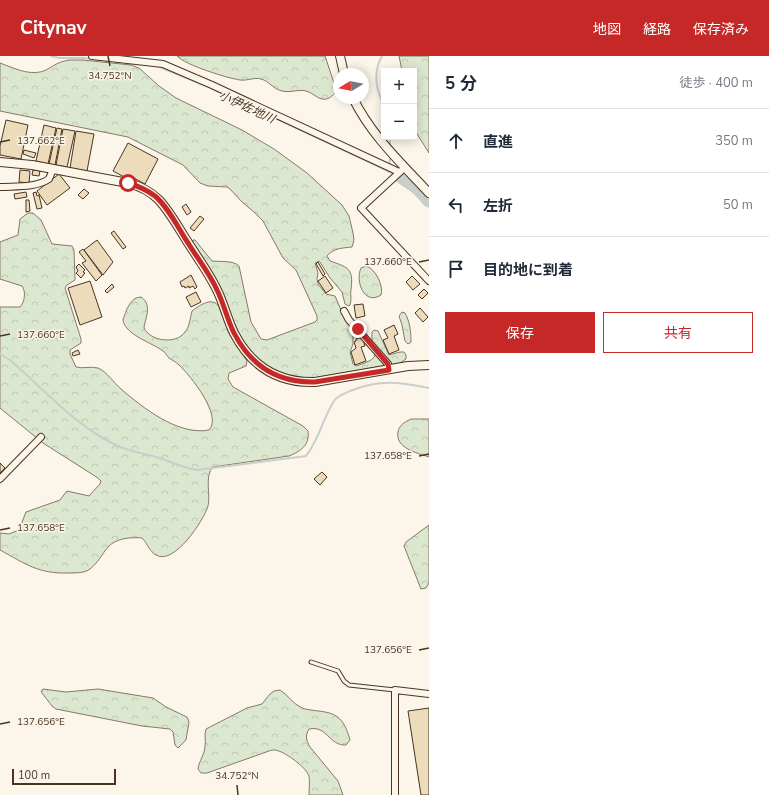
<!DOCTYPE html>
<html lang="ja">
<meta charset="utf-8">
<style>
:root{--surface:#fff;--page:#f2f2f3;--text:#1f2937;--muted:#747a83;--line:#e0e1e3;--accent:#c62828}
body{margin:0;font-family:"Nunito Sans","Noto Sans JP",sans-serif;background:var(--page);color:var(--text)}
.controls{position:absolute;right:12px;top:12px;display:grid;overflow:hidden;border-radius:0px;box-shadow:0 2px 10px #0003}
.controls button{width:36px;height:36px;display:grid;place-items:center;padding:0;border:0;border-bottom:1px solid var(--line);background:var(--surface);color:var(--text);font:20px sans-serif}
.compass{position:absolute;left:333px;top:12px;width:36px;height:36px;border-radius:50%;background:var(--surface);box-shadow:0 2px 10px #0003;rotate:260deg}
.scale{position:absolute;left:12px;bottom:10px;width:104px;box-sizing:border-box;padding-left:4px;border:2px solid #4a3520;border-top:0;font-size:11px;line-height:14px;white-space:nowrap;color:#4a3520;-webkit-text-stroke:3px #fbf6e9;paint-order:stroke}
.stop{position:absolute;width:12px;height:12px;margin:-9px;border:3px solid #c62828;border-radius:50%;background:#fff}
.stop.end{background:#c62828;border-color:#fff;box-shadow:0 1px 4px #0008}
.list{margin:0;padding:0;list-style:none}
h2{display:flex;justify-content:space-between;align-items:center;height:52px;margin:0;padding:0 16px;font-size:17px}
h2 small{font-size:13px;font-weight:400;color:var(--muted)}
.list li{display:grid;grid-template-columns:26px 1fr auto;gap:12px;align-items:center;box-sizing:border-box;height:64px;padding:0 16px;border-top:1px solid var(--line)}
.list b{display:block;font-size:15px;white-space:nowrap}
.list em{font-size:13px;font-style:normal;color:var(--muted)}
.actions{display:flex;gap:8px;padding:12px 16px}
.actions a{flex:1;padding:9px 0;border:1px solid var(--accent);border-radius:0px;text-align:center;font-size:14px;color:var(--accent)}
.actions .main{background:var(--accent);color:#fff}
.icon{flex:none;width:22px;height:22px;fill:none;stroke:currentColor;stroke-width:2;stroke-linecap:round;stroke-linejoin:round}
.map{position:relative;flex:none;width:429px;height:739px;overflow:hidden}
header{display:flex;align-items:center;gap:24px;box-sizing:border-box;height:56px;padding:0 20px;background:var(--accent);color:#fff}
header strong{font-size:19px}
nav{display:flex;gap:22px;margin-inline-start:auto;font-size:14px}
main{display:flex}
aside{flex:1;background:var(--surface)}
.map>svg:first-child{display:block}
.forest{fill:url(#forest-crowns);stroke:#887966}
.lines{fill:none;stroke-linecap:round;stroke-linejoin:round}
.stream{stroke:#c9cecd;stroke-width:2}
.river{stroke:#c9cecd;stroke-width:13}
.building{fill:#ecdcbc;stroke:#4a3520}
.service-casing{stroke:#4a3520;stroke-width:5}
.minor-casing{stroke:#4a3520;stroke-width:8}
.tertiary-casing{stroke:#4a3520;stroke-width:10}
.service{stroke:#fbf6e9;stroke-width:3}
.minor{stroke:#fbf6e9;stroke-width:6}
.tertiary{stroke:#fbf6e9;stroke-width:8}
.route{stroke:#c62828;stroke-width:5}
.ticks{fill:none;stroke:#4a3520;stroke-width:1.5}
.labels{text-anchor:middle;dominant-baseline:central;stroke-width:3;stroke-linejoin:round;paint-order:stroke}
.water-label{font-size:12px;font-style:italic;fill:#4a3520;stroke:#fbf6e9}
.ticks-label{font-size:10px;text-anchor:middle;fill:#4a3520;stroke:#fbf6e9;stroke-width:3;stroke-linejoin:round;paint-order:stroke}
</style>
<header>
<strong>Citynav</strong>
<nav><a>地図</a><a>経路</a><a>保存済み</a></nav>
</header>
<main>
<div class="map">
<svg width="429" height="739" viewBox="0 0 429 739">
<defs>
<pattern id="forest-crowns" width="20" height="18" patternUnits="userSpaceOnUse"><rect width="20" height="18" fill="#dce7d0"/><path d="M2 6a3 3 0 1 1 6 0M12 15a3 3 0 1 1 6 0" fill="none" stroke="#bec7b2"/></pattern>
</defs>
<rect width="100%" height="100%" fill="#fbf6e9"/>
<g class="forest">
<path d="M177,0H325L335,30V37C331,41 328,44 322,43C316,42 312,36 306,35C298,33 290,37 282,35C273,33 269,25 261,23C254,21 247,25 240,24C227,22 185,9 177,0Z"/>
<polygon points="399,0 429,0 429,97 414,73 414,15 402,15"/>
<path d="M69,4H83L131,9L139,12L159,30L176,42L242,74L274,93L307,117L342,149L349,160L353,177L354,184L352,191C343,192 333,192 327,200L330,205C347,211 354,212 351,233C350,239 352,243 350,249L349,250L345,248L342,236L330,222L320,206L319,205L315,207L318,217L317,223L318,228L326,238L335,240L342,256L353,272V288L350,296L353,308L356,310C387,300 370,299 372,276L374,274L378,275L389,299L400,296H404L406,299V303L400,307L314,322C280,322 252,306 237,273C230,260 227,244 220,231C213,215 202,201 193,187V184H195L212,205C220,206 233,204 239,210L251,266L261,283L267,284L315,266L317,264V260L296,214L283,202L263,165L254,156L242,146L230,133L227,131L208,130L200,127L183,109L128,81L0,55V7C14,12 31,21 46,14C55,9 58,6 69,4Z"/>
<path d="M28,157H33L41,164L52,188L72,190L74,194L75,224L67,229L65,232L81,283V287L70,294V298L76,311C83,313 91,310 98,312C106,315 114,327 121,333C142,351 178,380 209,374C223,360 190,319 179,309C176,306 172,304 169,302C167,300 166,297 163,295C153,287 125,279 123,264C126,255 130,241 141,241C153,249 145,262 144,272C150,285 176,289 185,276C190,270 190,262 192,255C200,249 213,240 219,251L230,279L247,305L246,310L229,317L228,323L233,331L303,370L308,375C310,389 301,395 289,400L213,411C204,420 211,438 208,450C204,464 174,510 156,499C150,496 147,487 142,482C131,481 116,482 108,491C102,498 98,507 90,513C85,517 76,517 69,517C38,518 26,508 0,494V477L9,478L19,474L26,456L60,444L67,435L89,440L100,428L101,425L98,422L43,387L0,352V251H20C25,246 26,235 22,230L0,223V186L18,179L20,163Z"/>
<path d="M366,210C375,212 384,230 381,239C364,250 355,225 361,212Z"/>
<path d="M402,256L405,257C410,266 411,276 411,286L408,288L405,285L402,269L399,260Z"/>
<path d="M411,363H429V401C417,397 395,392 398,376C399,369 405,366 411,363Z"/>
<polygon points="429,469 429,527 426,532 421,533 404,490 406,486"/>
<polygon points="43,633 66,636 98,633 153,642 166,651 187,661 189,666 186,684 178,692 175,689 173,676 170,673 142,670 56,653 52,650 42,637 41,635"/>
<path d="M280,634C288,639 293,648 302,652C307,654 313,654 318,655C338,657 344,663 350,684L346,689C329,690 327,669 309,673C305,680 306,684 310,691L338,725L343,739H309C309,733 310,726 309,720C306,711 284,695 275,694C273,694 271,694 269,695L207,717H201L198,713C199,705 205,698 205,690C206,684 204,678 206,673L247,652L262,648L270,638L274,635Z"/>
</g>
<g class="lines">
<g class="stream">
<polyline points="51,0 59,2 83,2 115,6"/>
<path d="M382,0C373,16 376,34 384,49"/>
<polyline points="157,10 211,32 401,121"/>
<polyline points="390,88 390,81"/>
<polyline points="389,109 390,103"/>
<path d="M0,298L10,304C45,334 77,372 120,391C133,396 146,398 159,402C172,406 184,412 197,414L306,400C319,384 323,362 334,345C338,339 345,338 350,335C380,323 399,326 429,332"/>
</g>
<polyline class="river" points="401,121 418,133 429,145"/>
</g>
<g class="building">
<polygon points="6,64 28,69 21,103 0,99 0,90"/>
<polygon points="44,69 56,72 48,108 36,105"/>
<polygon points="57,72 62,73 55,109 49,108"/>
<polygon points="63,73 75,75 67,111 56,109"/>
<polygon points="76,75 94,78 87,115 70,112"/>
<polygon points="128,87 158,103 145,128 130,120 128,123 113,115"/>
<polygon points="24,94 36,97 34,102 23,98"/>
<polygon points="20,114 30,115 29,127 19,126"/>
<polygon points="33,114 40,115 39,120 32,119"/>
<polygon points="59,118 70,132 47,149 37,135"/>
<polygon points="84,133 89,137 83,143 78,139"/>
<polygon points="26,136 27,141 15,143 14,138"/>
<polygon points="36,136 37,140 39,139 42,152 37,153 33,137"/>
<polygon points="26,144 29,144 30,155 26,156"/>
<polygon points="186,148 191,156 187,159 182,151"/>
<polygon points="200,160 204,163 194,175 190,172"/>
<polygon points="114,175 126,191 123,193 111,177"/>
<polygon points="97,184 113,206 103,219 84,194"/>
<polygon points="83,193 102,219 96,225 82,207 86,205 79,196"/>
<polygon points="318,206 325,218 323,220 316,208"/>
<polygon points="79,208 85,214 83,216 85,217 81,222 76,217 78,215 76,211"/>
<polygon points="191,219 197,231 195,233 193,230 189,232 189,230 185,232 184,230 182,231 180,226"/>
<polygon points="325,220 333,232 326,237 318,225"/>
<polygon points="412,220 420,228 413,234 406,226"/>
<polygon points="90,225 102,261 80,269 68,232"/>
<polygon points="112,228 114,231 107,237 105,235"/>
<polygon points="424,233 428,237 422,243 418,239"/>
<polygon points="196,236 201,246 191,251 186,241"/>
<polygon points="363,248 365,260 356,262 354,249"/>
<polygon points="420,252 428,261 423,266 415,257"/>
<polygon points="394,269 398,278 394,280 399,294 389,298 383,284 388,282 384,274"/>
<polygon points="362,281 365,290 361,291 366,305 355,309 351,296 356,292 354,286 356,285 356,283"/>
<polygon points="78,294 80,298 73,300 72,297"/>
<polygon points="0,407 5,412 0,417"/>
<polygon points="322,416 327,421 320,429 314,423"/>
<polygon points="429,652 429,739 421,739 408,655"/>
</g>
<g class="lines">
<g class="service-casing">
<polyline id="service" points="311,606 338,615 344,625 349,629 395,634"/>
</g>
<g class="minor-casing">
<g id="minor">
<polyline points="92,0 163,8 212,29 399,116"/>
<polyline points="401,115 361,152 429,225"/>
<path d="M0,131C16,130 35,132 49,123L53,113"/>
<polyline points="344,255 349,264 388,308 389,314"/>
<polyline points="0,423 41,381"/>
<polyline points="395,739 395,634 429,638"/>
</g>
</g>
<g class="tertiary-casing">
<g id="tertiary">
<polyline points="340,0 344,18"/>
<path d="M353,42C371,79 401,107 429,137"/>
<path d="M0,106L32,109L128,127C140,130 150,135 159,144C170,156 178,171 187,185C197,201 209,217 217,234C224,248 227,263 234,277C251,310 278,327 315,326L408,310L429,309"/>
</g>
</g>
<use href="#service" class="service"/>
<use href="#minor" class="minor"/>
<use href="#tertiary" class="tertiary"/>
</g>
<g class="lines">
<path class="route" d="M128,127C138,130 147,134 155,140C169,152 178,172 188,187C198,203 210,218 217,234C224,248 227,263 234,277C251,310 278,327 315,326L389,314L388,308L358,273"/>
</g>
<path class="ticks" d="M108,0L110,10M0,86L10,84M419,206L429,204M0,280L10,278M419,400L429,398M0,474L10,472M419,594L429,592M0,668L10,666M237,729L238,739"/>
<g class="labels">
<g class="water-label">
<text transform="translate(247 51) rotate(25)">小伊佐地川</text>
</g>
</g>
<g class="ticks-label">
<text x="110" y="23">34.752°N</text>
<text x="41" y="88">137.662°E</text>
<text x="388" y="209">137.660°E</text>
<text x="41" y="282">137.660°E</text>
<text x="388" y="403">137.658°E</text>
<text x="41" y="475">137.658°E</text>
<text x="388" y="597">137.656°E</text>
<text x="41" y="669">137.656°E</text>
<text x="237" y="723">34.752°N</text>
</g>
</svg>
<div class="controls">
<button>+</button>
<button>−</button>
</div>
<svg class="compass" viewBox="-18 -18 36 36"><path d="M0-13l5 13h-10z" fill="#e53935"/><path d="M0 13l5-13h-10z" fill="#747a83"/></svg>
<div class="scale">100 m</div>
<div class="stop" style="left:128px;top:127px"></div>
<div class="stop end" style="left:358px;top:273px"></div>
</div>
<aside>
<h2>5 分<small>徒歩 · 400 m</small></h2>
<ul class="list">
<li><svg class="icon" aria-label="ahead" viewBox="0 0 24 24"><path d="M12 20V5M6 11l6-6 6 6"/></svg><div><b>直進</b></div><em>350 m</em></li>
<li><svg class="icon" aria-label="left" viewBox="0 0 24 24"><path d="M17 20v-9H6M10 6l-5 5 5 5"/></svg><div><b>左折</b></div><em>50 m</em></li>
<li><svg class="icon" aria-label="arrive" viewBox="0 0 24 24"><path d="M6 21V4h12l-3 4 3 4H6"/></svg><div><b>目的地に到着</b></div></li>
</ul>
<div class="actions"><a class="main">保存</a><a>共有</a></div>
</aside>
</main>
